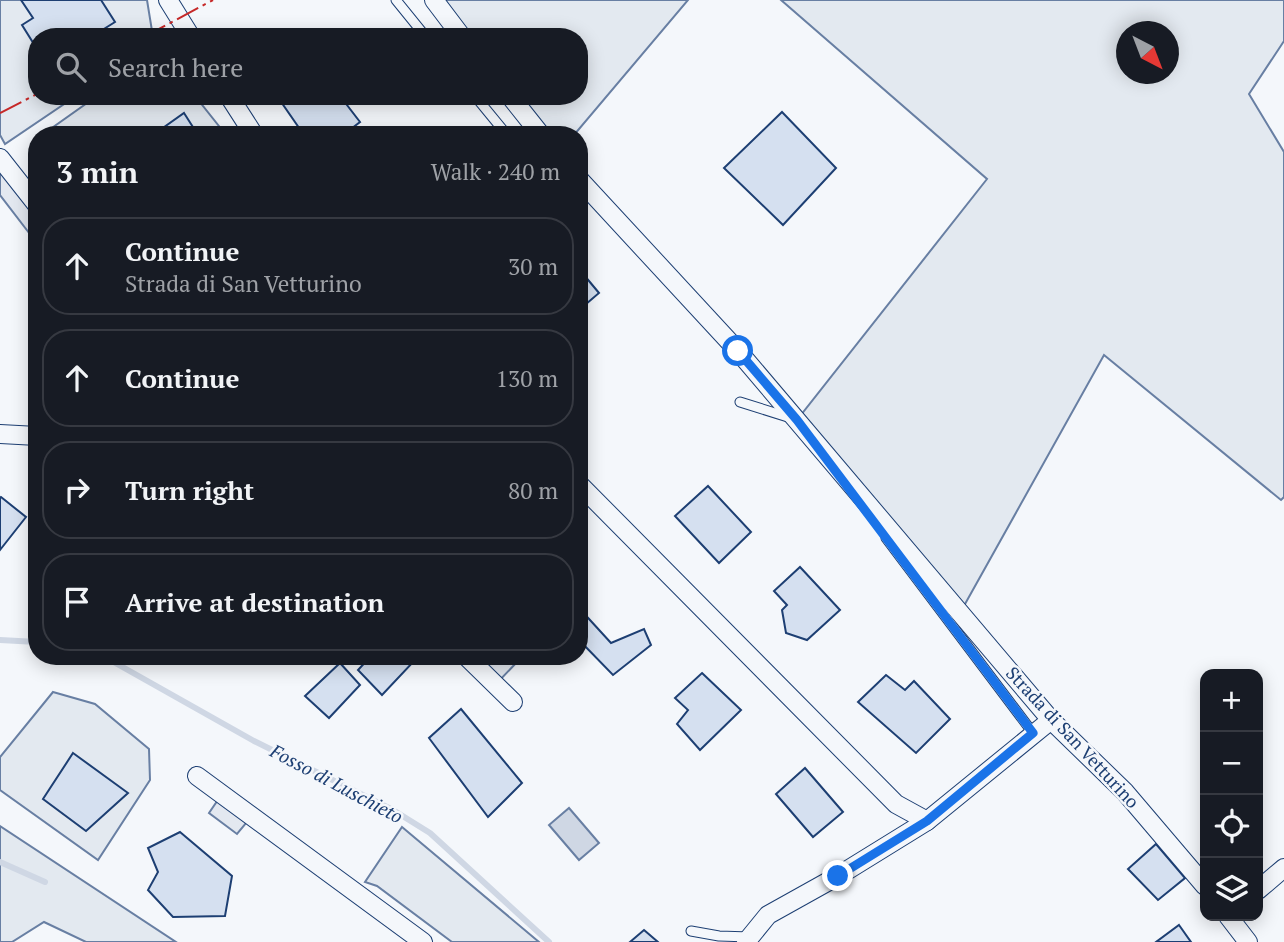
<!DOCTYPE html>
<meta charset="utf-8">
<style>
:root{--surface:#171b24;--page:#242831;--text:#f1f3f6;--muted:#9ea1a6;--line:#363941}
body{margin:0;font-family:"PT Serif",serif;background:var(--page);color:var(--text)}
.controls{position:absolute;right:21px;bottom:21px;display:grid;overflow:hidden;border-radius:14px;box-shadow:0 4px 18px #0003}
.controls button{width:63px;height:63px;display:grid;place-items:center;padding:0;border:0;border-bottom:2px solid var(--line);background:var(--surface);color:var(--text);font:35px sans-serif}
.compass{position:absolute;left:1116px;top:21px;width:63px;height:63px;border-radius:50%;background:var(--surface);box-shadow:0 4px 18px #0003;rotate:138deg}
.stop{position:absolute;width:21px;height:21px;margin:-16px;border:5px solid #1a73e8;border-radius:50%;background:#fff}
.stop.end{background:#1a73e8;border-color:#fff;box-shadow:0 2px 7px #0008}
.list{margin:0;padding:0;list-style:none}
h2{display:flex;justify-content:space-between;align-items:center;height:91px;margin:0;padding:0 28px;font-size:30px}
h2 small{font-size:23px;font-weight:400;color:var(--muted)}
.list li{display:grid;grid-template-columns:46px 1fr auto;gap:21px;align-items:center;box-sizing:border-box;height:98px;margin:0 14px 14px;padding:0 14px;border:2px solid var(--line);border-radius:28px}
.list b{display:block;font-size:26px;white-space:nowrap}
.list p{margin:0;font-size:23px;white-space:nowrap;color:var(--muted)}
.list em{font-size:23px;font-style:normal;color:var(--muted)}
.icon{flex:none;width:38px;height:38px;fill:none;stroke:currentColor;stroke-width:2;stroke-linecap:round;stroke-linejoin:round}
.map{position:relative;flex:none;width:1284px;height:942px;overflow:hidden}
.search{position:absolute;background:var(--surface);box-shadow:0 4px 18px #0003;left:28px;top:28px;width:560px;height:77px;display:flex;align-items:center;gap:18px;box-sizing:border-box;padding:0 24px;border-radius:28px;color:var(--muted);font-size:26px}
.panel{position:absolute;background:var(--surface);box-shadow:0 4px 18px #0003;left:28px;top:126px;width:560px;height:539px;border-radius:28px}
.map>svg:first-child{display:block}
.green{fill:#e3e9f0;stroke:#687fa3;stroke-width:2;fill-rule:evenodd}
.parking{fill:#e3e8f0;stroke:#687fa3;stroke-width:2}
.water{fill:#cfd7e4;stroke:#687fa3;stroke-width:2}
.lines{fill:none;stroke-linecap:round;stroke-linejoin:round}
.stream{stroke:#cfd7e4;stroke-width:6}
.building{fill:#d5e0f0;stroke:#1d3f73;stroke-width:2}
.service-casing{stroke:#1d3f73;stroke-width:11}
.minor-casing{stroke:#1d3f73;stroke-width:20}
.service{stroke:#f4f7fb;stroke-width:9}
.minor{stroke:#f4f7fb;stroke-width:18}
.power{stroke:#c62828;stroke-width:2;stroke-dasharray:24 5 3.5 5;stroke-linecap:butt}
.route{stroke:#1a73e8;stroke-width:9}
.labels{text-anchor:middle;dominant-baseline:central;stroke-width:5;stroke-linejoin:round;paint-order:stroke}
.street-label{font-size:18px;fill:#1d3f73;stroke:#f4f7fb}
.water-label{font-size:19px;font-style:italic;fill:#1d3f73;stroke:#f4f7fb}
</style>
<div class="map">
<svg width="1284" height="942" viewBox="0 0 1284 942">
<rect width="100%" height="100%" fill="#f4f7fb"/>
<g class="green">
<polygon points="0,0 147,0 153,37 37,37 37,96 76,96 5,144 0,135"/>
<polygon points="434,0 688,0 574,135 541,135 510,96 579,96 579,37 462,37"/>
<path d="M781,0H1284V41L1249,94L1284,152V497L1281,500L1104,355L960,613L797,420L987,179ZM1126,32H1168V74H1126Z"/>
<polygon points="97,96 195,96 226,135 42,135"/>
<polygon points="53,692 95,704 149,749 150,780 98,860 0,790 0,757"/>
<polygon points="0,826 176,942 86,942 44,922 12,942 0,942"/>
<polygon points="402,827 539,942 452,942 377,886 365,882"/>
</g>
<g class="parking">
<polygon points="0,158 37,205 36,242 0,195"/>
<polygon points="466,656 515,656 519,660 495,685"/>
<polygon points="222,794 252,816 237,834 209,813"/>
</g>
<polygon class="water" points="569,808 599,843 579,860 549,825"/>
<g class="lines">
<g class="stream">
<polyline points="0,640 37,642"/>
<polyline points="103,656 254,741 393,810 430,833 549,942"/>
<polyline points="0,862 45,882"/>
</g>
</g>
<g class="building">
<polygon points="21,0 101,0 115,22 91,37 37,37 37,49 22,25 33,18"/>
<polygon points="277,96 340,96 360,122 343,135 304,135"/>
<polygon points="782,112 836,168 783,225 724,168"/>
<polygon points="184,113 198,135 153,135"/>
<polygon points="579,269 599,293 579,310"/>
<polygon points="708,486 751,532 719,563 675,516"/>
<polygon points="1,497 26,517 0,550 0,498"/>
<polygon points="800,567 840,610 807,640 786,633 782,610 787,605 774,591"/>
<polygon points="579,608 611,643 644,629 651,645 613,675 579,640"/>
<polygon points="371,656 414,656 416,659 382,695 358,670"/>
<polygon points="340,663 360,685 329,718 305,696"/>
<polygon points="702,673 741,710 700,750 677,724 688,710 675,698"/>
<polygon points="886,675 905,690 914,681 950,719 916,753 858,702"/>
<polygon points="461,709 522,783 488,817 429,738"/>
<polygon points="73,753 128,793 86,831 43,799"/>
<polygon points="805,768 843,812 813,837 776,794"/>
<polygon points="180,832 232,876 225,916 173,917 148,890 158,872 148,848"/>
<polygon points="1156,844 1185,878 1158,900 1128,869"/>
<polygon points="1179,925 1191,942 1156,942"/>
<polygon points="644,930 658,942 630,942"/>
</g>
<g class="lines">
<g class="service-casing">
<g id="service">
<polyline points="396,0 426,37"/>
<polyline points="475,96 507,135"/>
<polyline points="740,402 791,418"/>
<polyline points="886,538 1033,733"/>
<polyline points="691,931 719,936 750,937"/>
</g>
</g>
<g class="minor-casing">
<g id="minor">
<polyline points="168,0 191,37"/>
<polyline points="434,0 462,37"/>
<polyline points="229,96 254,135"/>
<polyline points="510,96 541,135"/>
<polyline points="0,158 37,205"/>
<polyline points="579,179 738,351 1051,720 1125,792 1205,886"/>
<polyline points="0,434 37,436"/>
<polyline points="579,484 896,804 927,821 1051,720"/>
<polyline points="466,656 513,702"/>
<polyline points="197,776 423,942"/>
<polyline points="1258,890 1284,868"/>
<polyline points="1228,916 1248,942"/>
<polyline points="746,942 768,915 838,876 927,821"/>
</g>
</g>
<use href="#service" class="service"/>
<use href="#minor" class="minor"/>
<g class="power">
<polyline points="144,37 213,0"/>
<polyline points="0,113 37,94"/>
</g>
</g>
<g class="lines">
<polyline class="route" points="738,351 797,420 1033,733 927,821 838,876"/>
</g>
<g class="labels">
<g class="street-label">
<text transform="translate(1073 737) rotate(47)">Strada di San Vetturino</text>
</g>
<g class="water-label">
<text transform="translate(337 783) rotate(28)">Fosso di Luschieto</text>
</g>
</g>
</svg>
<div class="controls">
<button>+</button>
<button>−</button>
<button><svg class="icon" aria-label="locate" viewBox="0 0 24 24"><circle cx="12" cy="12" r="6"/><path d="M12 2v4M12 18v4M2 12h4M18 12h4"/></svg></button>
<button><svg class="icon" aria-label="layers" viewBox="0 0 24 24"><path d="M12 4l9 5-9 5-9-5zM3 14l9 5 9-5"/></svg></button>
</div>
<svg class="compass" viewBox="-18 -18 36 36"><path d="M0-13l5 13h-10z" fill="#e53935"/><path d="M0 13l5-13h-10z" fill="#9ea1a6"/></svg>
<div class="stop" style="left:738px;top:351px"></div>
<div class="stop end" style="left:838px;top:876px"></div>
<div class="search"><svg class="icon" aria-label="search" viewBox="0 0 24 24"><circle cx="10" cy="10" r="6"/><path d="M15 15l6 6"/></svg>Search here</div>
<section class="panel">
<h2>3 min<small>Walk · 240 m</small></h2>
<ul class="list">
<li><svg class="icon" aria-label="ahead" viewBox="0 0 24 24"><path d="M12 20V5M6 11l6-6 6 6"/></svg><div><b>Continue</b><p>Strada di San Vetturino</p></div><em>30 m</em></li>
<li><svg class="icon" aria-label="ahead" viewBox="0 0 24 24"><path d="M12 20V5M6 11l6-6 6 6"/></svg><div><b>Continue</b></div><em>130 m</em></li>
<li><svg class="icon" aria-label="right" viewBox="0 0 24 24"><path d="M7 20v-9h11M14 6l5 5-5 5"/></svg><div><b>Turn right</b></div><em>80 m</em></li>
<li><svg class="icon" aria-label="arrive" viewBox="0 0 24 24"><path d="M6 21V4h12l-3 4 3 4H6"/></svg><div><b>Arrive at destination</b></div></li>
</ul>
</section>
</div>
